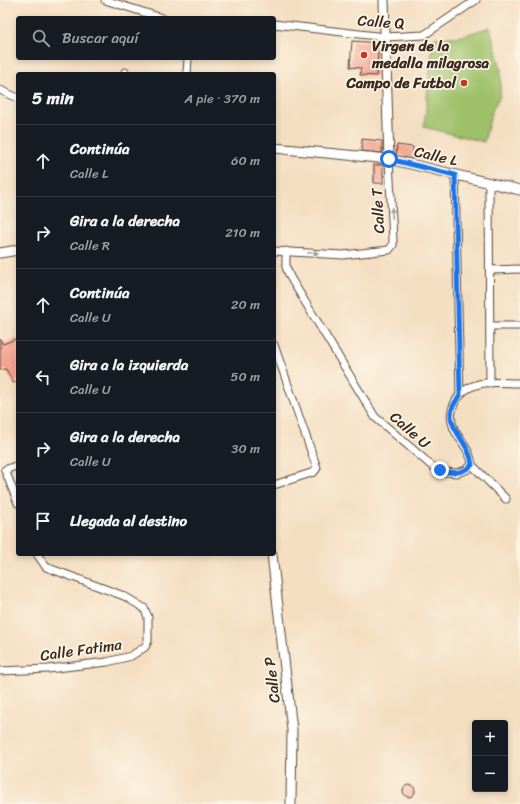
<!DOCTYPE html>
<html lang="es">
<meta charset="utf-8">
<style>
:root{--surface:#171b24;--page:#20242c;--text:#f1f3f6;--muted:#9ea1a6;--line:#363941}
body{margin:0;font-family:Sriracha,sans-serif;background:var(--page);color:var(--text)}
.controls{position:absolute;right:12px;bottom:12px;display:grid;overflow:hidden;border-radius:4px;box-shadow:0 2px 6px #0003}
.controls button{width:36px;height:36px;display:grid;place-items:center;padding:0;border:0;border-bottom:1px solid var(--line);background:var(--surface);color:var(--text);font:20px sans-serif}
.stop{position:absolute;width:12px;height:12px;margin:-9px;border:3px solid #1a73e8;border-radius:50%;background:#fff}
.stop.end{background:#1a73e8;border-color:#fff;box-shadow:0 1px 4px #0008}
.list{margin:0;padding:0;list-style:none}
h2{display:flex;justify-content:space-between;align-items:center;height:52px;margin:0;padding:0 16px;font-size:17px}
h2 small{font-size:13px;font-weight:400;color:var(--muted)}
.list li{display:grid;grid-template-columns:26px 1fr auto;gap:12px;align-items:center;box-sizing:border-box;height:72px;padding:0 16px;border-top:1px solid var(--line)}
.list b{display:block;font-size:15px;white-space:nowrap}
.list p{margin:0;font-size:13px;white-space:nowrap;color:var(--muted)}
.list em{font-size:13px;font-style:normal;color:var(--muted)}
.icon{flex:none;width:22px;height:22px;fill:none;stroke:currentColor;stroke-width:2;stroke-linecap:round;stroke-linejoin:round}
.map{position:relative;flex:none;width:520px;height:804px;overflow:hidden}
.search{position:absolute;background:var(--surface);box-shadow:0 2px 6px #0003;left:16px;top:16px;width:260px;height:44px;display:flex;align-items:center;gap:10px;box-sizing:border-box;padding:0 14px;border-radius:4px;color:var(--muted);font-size:15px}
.panel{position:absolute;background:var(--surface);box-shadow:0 2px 6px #0003;left:16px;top:72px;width:260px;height:484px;border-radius:4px}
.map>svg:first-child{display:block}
.pitch{fill:#9dc069;stroke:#6c7544}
.building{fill:url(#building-hatch)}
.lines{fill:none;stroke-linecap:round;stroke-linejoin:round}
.minor-casing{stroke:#574536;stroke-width:9}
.tertiary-casing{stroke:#574536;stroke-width:11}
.minor{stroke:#fff;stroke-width:7}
.tertiary{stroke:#fff;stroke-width:9}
.oneway{fill:#a79f9a}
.route{stroke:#1a73e8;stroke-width:5}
.poi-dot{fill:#c8321e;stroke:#fcf5e5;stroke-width:1.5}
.labels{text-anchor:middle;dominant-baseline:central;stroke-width:3.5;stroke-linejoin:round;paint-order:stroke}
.street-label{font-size:15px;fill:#3b2a1e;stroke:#fcf5e5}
.poi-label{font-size:15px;font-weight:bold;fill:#3b2a1e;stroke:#fcf5e5;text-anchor:start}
</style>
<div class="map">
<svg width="520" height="804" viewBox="0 0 520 804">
<defs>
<pattern id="building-hatch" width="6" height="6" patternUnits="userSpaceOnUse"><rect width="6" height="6" fill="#f9a492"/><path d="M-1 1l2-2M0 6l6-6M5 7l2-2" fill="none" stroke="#d68d7d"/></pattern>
</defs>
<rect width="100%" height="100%" fill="#fcf5e5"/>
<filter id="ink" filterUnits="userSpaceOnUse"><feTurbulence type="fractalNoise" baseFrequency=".025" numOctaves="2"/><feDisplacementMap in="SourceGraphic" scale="8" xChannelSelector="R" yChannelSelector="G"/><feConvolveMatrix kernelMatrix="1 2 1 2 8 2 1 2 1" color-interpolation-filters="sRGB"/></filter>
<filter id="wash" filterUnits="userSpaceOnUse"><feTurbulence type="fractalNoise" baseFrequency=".012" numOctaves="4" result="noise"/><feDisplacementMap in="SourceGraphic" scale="16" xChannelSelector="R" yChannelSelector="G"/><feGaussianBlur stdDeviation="0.9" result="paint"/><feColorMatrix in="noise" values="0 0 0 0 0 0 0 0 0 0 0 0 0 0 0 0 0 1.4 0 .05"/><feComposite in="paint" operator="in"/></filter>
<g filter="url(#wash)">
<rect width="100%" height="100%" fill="#f4dec1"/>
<polygon class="pitch" points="490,27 501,69 500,96 492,111 484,142 424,127 433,38 462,36"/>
<g id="blocks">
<g class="building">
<polygon points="352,41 379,43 376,76 360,75 361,68 350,67"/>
<polygon points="362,139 382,141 382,153 362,151"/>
<polygon points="397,145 413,147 412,159 396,156"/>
<rect x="374" y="165" width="9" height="18"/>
<polygon points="18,338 18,381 13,383 6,369 0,370 0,339 3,344"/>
<circle cx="409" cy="791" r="6"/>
</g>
</g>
</g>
<g filter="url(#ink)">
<use href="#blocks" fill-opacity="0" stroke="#574536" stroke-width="1"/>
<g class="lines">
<g class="minor-casing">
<g id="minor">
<polyline points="105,0 162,18"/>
<polyline points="274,24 385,37 424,35 476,0"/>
<polyline points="125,74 125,72"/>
<polyline points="187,74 188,58"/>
<polyline points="0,90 18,98"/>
<polyline points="455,175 460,396"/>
<polyline points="489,183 490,383"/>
<polyline points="274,251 343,255 389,250 393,245 393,241 389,159"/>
<path d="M286,251V267L290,277L375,417L432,466L445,472L457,473L466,470L472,465C471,451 460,441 454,429C446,409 458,389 479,384C492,381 507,383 520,383"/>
<polyline points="490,270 520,269"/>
<polyline points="491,326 520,326"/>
<polyline points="274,345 317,468 314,472 274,485"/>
<polyline points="472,465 506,499"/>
<polyline points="5,470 18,503"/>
<polyline points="5,470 18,465"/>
<polyline points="0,671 48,669 107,662 131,656 145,647 148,641 148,617 144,608 124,596 46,567 37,554"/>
</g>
</g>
<g class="tertiary-casing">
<g id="tertiary">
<polyline points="384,0 389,159"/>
<polyline points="274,148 389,159 520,190"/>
<polyline points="0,253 18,250"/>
<polyline points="272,554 292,730 291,804"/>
</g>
</g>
<use href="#minor" class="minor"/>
<use href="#tertiary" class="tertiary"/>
</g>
<defs><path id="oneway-solid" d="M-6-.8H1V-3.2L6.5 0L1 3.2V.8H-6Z"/></defs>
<g class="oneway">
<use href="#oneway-solid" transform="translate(392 213) rotate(-93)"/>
<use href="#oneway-solid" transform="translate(313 253) rotate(3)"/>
</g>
</g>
<g class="lines" filter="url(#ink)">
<path class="route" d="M389,159L455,175L460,396C435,423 470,438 472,465C462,474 453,474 440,470"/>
</g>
<g class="poi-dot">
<circle cx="364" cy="55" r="4"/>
<circle cx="464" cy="83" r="4"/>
</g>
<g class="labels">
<g class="street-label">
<text transform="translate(381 22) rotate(4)">Calle Q</text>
<text transform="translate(436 156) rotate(13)">Calle L</text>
<text transform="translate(378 211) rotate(-93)">Calle T</text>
<text transform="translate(410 430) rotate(41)">Calle U</text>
<text transform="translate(81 650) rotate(-8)">Calle Fatima</text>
<text transform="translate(272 680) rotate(-97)">Calle P</text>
</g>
<g class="poi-label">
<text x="372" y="46">Virgen de la<tspan x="372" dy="17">medalla milagrosa</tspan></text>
<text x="456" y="83" text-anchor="end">Campo de Futbol</text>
</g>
</g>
</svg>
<div class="controls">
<button>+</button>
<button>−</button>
</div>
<div class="stop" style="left:389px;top:159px"></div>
<div class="stop end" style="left:440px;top:470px"></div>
<div class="search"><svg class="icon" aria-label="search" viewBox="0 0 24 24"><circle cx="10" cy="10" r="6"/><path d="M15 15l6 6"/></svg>Buscar aquí</div>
<section class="panel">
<h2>5 min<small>A pie · 370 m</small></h2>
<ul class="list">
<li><svg class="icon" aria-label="ahead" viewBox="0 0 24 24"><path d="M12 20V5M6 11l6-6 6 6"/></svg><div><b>Continúa</b><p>Calle L</p></div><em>60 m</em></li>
<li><svg class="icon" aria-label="right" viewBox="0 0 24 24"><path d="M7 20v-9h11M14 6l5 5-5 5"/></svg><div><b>Gira a la derecha</b><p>Calle R</p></div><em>210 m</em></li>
<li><svg class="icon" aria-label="ahead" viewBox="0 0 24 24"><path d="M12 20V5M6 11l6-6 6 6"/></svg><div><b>Continúa</b><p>Calle U</p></div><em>20 m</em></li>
<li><svg class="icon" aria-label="left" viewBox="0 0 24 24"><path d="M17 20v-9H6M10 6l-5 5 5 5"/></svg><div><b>Gira a la izquierda</b><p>Calle U</p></div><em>50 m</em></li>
<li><svg class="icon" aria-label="right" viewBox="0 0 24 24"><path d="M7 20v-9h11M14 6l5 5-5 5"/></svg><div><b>Gira a la derecha</b><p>Calle U</p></div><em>30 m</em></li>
<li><svg class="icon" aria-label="arrive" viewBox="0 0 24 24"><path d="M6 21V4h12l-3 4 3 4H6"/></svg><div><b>Llegada al destino</b></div></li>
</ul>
</section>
</div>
